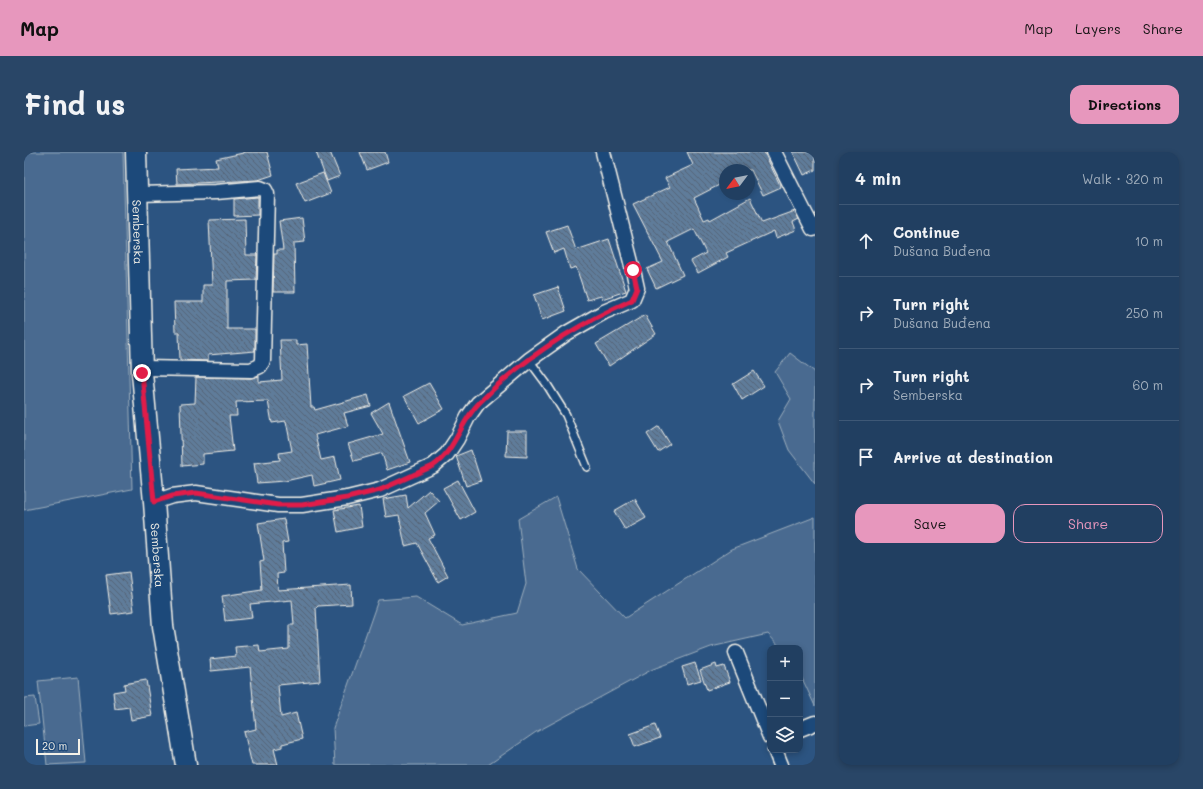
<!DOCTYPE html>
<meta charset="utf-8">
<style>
:root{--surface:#213f61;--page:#294667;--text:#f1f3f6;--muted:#a2afbd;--line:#3e5876;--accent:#e797bd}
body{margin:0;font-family:Mali,sans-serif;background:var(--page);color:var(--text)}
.controls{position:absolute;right:12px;bottom:12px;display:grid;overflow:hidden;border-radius:8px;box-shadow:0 2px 6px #0003}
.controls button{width:36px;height:36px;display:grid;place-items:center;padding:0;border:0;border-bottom:1px solid var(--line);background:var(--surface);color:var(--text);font:20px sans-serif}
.compass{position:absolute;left:695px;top:12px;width:36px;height:36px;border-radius:50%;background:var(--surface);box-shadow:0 2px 6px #0003;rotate:238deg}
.scale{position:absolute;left:12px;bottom:10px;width:44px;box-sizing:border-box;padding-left:4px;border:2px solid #f4f1e8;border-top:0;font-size:11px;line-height:14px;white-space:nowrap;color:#f4f1e8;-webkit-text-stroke:3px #1f4a7a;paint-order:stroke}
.stop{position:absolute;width:12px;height:12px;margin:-9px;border:3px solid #e11d48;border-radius:50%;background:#fff}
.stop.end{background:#e11d48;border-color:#fff;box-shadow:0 1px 4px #0008}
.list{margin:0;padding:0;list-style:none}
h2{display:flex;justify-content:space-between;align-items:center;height:52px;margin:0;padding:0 16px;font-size:17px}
h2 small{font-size:13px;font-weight:400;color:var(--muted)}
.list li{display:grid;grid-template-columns:26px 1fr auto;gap:12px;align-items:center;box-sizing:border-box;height:72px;padding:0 16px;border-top:1px solid var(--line)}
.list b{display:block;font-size:15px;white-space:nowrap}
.list p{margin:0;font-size:13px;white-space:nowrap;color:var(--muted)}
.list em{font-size:13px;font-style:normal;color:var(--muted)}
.actions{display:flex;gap:8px;padding:12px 16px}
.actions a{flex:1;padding:9px 0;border:1px solid var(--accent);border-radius:12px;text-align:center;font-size:14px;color:var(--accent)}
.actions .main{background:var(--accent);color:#111}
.icon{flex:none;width:22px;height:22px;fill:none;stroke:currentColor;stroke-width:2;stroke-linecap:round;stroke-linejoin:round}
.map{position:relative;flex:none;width:791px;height:613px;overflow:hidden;border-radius:12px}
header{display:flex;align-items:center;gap:24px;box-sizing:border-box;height:56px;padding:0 20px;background:var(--accent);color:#111}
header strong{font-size:19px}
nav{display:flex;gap:22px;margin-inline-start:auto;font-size:14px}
.intro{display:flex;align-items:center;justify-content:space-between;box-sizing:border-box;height:96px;padding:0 24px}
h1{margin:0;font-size:28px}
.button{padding:10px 18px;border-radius:12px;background:var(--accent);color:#111;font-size:14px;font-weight:700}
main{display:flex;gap:24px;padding:0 24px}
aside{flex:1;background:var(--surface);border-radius:12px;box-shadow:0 2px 6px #0003}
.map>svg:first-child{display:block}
.green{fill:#496b90;stroke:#9eaebc}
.building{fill:url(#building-back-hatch);stroke:#f4f1e8}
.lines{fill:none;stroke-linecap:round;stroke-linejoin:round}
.service-casing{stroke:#f4f1e8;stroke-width:10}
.minor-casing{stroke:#f4f1e8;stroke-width:17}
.secondary-casing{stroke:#f4f1e8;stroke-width:23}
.service{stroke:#1f4a7a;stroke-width:7}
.minor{stroke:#1f4a7a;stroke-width:14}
.secondary{stroke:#1f4a7a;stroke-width:20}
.route{stroke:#e11d48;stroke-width:5}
.labels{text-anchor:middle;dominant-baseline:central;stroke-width:3;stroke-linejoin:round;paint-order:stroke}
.street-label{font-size:12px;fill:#f4f1e8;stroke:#1f4a7a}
</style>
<header>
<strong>Map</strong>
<nav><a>Map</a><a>Layers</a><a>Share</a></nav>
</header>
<div class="intro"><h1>Find us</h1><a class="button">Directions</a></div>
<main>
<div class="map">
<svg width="791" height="613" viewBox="0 0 791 613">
<defs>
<pattern id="building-back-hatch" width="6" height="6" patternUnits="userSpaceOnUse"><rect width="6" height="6" fill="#5e7b9a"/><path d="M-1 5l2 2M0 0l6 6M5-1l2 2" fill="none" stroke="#556474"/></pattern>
</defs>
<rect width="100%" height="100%" fill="#2c5481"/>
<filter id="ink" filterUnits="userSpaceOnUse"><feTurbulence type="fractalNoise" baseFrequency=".025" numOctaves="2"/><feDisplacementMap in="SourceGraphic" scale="8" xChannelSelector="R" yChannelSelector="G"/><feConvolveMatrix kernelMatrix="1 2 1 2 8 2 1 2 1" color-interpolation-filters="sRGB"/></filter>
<g filter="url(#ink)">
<g class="green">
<polygon points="0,0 99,0 108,337 0,358"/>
<polygon points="766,201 791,220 791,332 765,298 754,269 767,247 751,220"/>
<polygon points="532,345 554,417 601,466 708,397 791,365 791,554 776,522 776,496 757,496 744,482 687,495 629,517 512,580 464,613 311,613 309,576 354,448 392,445 438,473 493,461 502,432 494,367"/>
<polygon points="54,525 62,611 23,613 14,529"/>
<polygon points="11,545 15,572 0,574 0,546"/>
</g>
<g class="building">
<polygon points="219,0 243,0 249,23 234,28 153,32 152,17 194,15 192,7 219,1"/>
<polygon points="292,0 306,0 316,24 303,29"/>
<polygon points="336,0 361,0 364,10 343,18"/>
<polygon points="663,0 740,0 757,35 739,43 727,18 701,18 701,30 670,46 680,68 685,66 686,68 726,46 738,71 771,59 775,67 769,70 772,78 752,86 750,79 702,101 704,105 674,121 667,109 682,101 670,77 644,90 659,123 632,136 623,117 639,110 609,52 646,35 641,26 669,13"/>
<polygon points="769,0 791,0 791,18 780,23"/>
<polygon points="299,21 307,41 281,51 272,31"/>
<polygon points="234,45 234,63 210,64 210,47"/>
<polygon points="278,66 281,90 270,91 271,140 249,140 250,102 253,102 253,98 259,98 255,69"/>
<polygon points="221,67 222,103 233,103 232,128 203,129 203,177 231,177 231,199 184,203 184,209 156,208 155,180 151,180 150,150 179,150 179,133 188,133 185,68"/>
<polygon points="543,73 552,98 585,87 602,139 578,147 577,144 563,148 552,115 546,117 540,97 530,101 522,80"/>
<polygon points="534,135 542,159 518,168 510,143"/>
<polygon points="621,163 632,182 585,214 572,192"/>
<polygon points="256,188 272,188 272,193 283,192 287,255 290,255 291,258 344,243 347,254 320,261 324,274 291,283 297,308 311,305 316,328 290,334 288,323 261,329 233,331 230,311 256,308 255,301 268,299 262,269 248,271 244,249 212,250 213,264 205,264 209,299 179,302 179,312 158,314 156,252 171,251 172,225 227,226 235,224 235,230 258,228"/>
<polygon points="730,219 740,234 718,248 709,232"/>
<polygon points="405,231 420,257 395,271 380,244"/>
<polygon points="365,250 386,310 363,318 358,301 330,309 324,292 359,282 347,261"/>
<polygon points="635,274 646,292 634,300 623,282"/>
<polygon points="483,279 503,279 503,305 482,304"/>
<polygon points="447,298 457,329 442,334 432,304"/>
<polygon points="434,328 451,360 437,368 419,336"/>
<polygon points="405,338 415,349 401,361 411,383 404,386 424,424 414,430 393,391 381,394 375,363 362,365 359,347 382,343 384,356"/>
<polygon points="611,347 622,366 601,378 590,359"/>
<polygon points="335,354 338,375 314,380 310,358"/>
<polygon points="260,367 264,390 258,391 260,421 253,422 254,438 327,433 328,452 294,454 292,456 296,529 254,533 257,565 272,561 278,587 258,592 258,595 250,597 254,613 228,613 220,580 232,577 226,515 187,519 186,507 212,504 211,495 235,493 236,500 265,497 265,473 270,473 268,448 226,452 228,466 201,469 198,444 238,438 236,410 240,409 234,371"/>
<polygon points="105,420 110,459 87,462 82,423"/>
<polygon points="671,511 677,528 663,532 658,515"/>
<polygon points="692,512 693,516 700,514 706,530 683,538 676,518"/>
<polygon points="122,528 128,564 107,568 105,555 91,557 89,540 101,538 100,532"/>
<polygon points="631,573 636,586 611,595 606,582"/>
</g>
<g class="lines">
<g class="service-casing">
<polyline id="service" points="505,208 522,231 542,263 563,315"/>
</g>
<g class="minor-casing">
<g id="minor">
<polyline points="750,0 789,77"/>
<polyline points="114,42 192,40 236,36 241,38 243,42 239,209 236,214 227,218 119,216"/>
<polyline points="130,350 148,344 172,341 254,353 278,353 323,346 356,338 409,314 423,302 433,287 444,265 454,251 505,208 543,181 580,160 608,148 613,136 609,118 579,0"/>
<polyline points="712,501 746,585"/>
<polyline points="776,577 791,571"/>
<polyline points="751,598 757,613"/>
</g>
</g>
<g class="secondary-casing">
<g id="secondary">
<path id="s1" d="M112,0L118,221L130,350L139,474L162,613"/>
</g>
</g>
<use href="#service" class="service"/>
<use href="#minor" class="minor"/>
<use href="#secondary" class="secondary"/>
</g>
</g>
<g class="lines" filter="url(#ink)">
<path class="route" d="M118,221L130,350L148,344L172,341L254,353H278L323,346L356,338L409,314C432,298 436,270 455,251C498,207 552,173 608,148L613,136L609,118"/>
</g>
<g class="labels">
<g class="street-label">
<text stroke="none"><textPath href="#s1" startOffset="80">Semberska</textPath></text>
<text stroke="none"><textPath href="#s1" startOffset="404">Semberska</textPath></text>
</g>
</g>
</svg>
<div class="controls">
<button>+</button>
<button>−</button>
<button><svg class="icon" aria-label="layers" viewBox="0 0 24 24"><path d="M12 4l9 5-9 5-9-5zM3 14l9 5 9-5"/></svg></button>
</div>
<svg class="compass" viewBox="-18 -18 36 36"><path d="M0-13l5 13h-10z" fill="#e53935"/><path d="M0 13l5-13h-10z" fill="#a2afbd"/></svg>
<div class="scale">20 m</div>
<div class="stop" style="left:609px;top:118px"></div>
<div class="stop end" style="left:118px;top:221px"></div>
</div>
<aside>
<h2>4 min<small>Walk · 320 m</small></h2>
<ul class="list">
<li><svg class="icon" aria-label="ahead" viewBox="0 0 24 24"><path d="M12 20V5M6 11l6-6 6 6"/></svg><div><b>Continue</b><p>Dušana Buđena</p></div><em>10 m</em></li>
<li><svg class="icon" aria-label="right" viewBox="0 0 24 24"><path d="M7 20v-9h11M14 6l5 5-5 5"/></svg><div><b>Turn right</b><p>Dušana Buđena</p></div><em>250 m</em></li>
<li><svg class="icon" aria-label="right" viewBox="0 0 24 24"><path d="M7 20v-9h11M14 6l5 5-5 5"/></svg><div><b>Turn right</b><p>Semberska</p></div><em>60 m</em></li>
<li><svg class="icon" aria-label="arrive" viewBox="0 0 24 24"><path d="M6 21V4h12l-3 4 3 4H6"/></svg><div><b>Arrive at destination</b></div></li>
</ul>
<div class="actions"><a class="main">Save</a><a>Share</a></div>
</aside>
</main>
